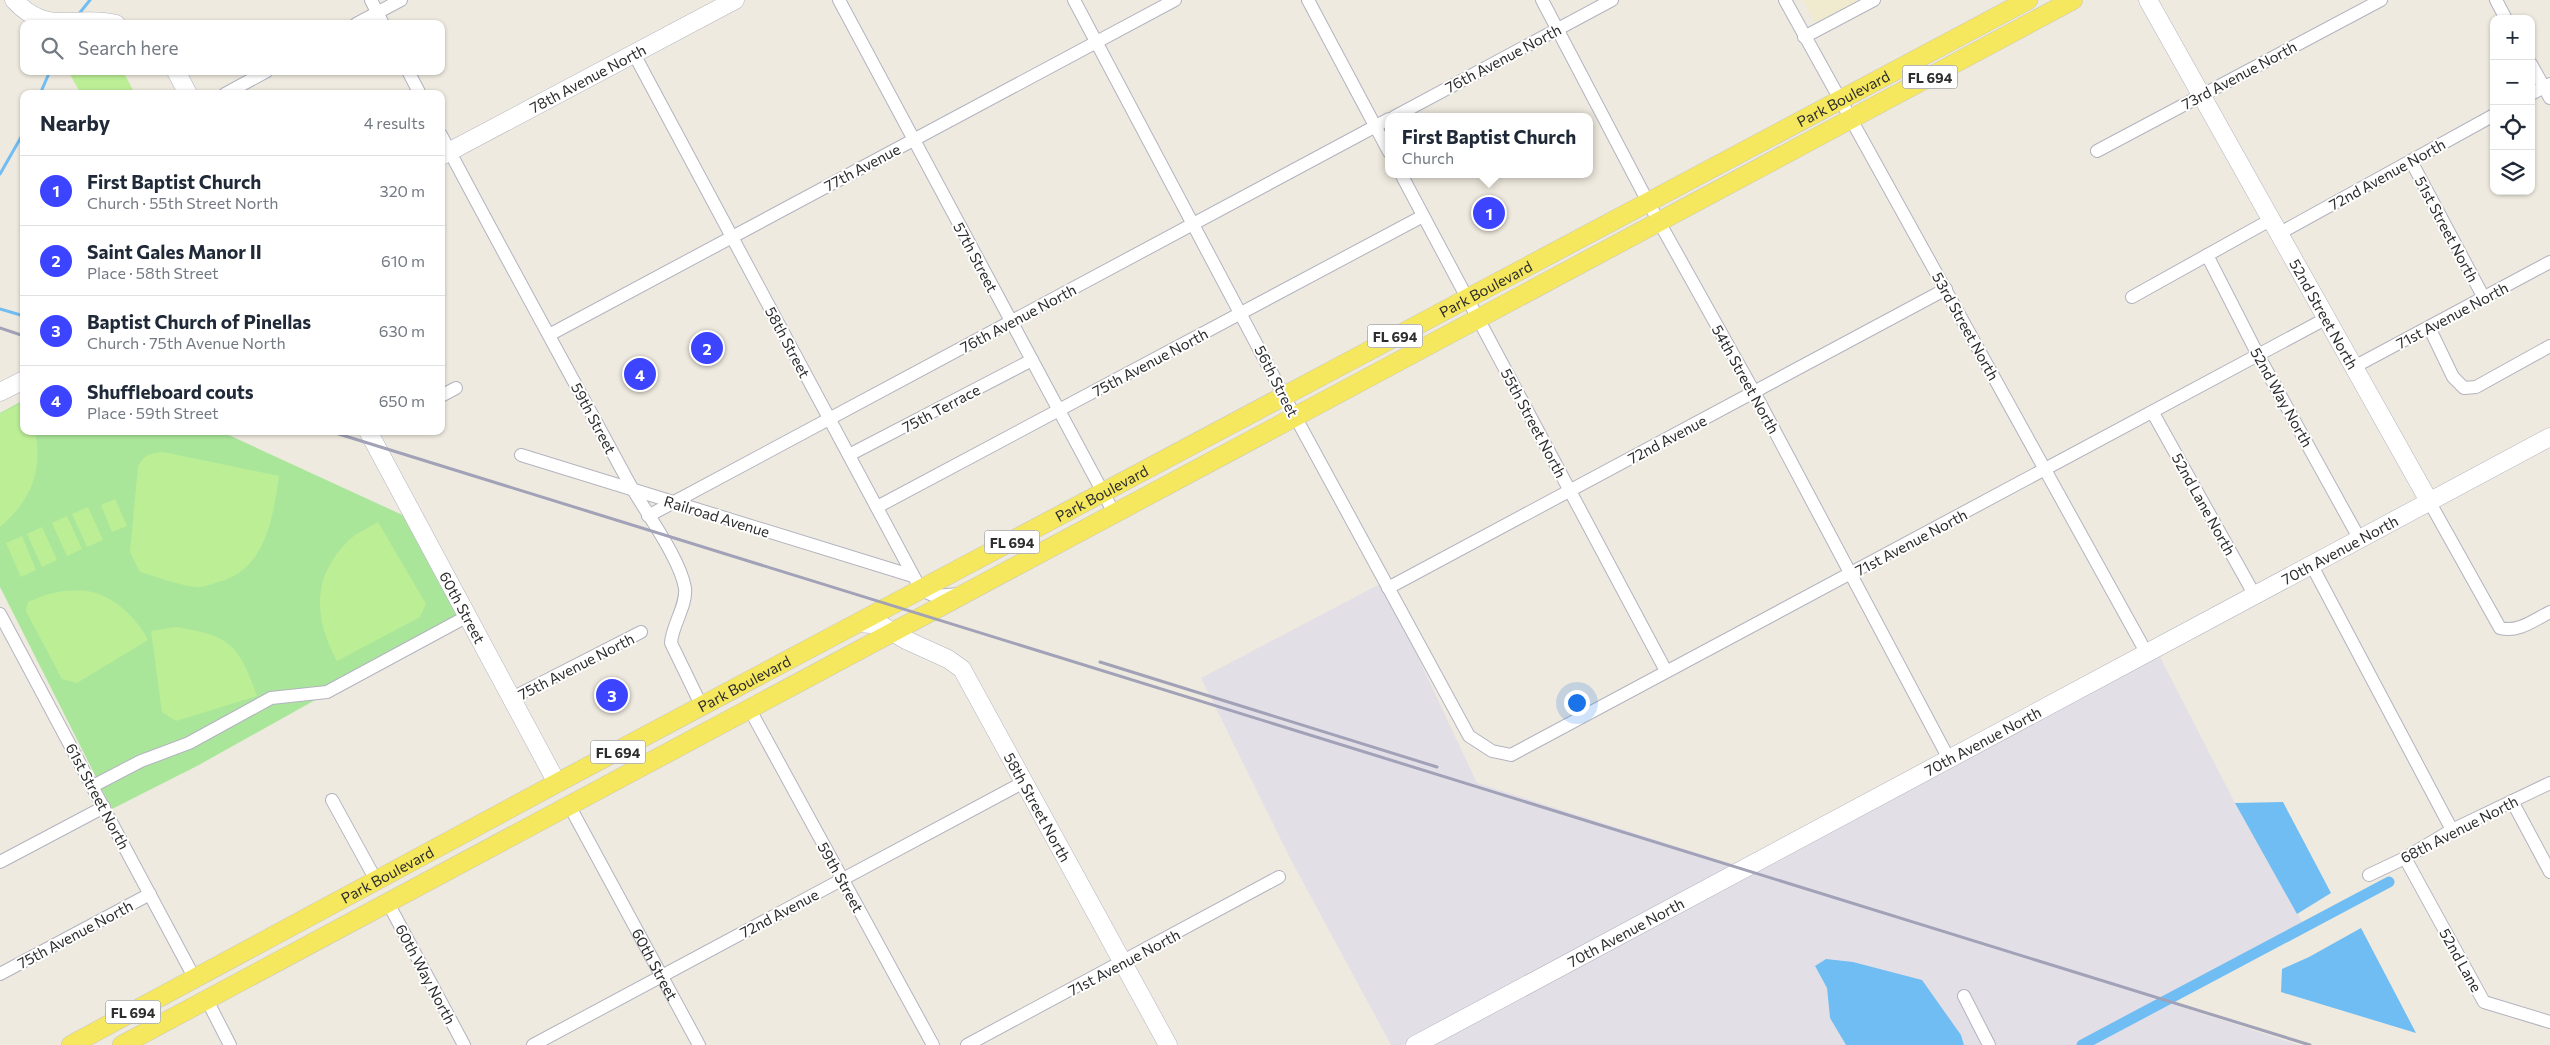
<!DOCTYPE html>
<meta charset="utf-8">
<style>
:root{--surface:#fff;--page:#f6f6f7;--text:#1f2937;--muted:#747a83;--line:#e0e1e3;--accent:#3c44ff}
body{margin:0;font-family:Commissioner,sans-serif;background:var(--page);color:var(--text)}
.controls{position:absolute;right:15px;top:15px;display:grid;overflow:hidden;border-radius:10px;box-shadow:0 1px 4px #0004}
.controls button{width:45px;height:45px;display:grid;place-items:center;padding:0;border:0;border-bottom:1px solid var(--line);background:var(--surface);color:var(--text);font:25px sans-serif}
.you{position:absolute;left:1576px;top:702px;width:18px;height:18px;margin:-12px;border:4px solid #fff;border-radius:50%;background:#1a73e8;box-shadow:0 0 0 8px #1a73e833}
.badge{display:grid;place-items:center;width:32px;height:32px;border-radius:50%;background:var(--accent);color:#fff;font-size:16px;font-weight:700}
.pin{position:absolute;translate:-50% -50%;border:2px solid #fff;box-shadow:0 1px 5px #0006}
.popup{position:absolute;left:1385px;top:113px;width:208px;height:65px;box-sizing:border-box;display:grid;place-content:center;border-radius:10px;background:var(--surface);filter:drop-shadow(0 1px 4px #0005);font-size:16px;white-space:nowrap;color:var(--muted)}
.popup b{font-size:19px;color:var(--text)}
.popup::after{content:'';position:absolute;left:50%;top:100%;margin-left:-10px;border:10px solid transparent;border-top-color:var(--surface)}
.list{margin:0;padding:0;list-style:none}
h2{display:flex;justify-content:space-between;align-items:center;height:65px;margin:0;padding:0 20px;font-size:21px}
h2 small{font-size:16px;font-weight:400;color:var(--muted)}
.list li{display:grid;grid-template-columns:32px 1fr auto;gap:15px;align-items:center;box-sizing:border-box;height:70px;padding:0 20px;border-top:1px solid var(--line)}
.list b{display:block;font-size:19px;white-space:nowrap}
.list p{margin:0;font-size:16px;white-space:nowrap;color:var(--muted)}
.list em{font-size:16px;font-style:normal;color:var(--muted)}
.icon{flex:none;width:28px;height:28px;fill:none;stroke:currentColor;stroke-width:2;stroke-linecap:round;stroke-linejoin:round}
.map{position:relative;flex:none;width:2550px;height:1045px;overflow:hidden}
.search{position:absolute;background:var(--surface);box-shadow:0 1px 4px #0004;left:20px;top:20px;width:425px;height:55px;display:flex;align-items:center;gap:12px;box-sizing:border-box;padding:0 18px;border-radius:10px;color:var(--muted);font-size:19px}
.panel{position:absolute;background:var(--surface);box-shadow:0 1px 4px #0004;left:20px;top:90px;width:425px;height:345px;border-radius:10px}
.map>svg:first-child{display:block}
.industrial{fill:#e3dfe7}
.education{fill:#f0eace}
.green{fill:#aae69a}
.pitch{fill:#bcee96}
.water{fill:#70bdf3}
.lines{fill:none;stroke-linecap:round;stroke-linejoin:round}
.stream{stroke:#70bdf3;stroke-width:3}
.canal{stroke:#70bdf3;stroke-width:11}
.street-casing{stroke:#b3b3c0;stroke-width:14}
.secondary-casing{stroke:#b3b3c0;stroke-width:19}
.primary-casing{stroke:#c8c8c8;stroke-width:20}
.street{stroke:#fff;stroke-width:12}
.secondary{stroke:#fff;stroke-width:18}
.primary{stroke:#f5e75e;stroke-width:19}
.rail{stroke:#a1a1b7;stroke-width:3}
.labels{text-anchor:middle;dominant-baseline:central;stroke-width:4;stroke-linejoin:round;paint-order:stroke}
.shield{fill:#fff;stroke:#6c6c6c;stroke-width:1}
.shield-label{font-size:14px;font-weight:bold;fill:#2d2d2d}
.street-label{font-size:15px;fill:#2d2d2d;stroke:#fff}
</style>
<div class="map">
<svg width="2550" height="1045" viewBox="0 0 2550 1045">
<rect width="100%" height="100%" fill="#efeadf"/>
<g class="industrial">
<polygon points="1380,584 1406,632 1477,783 1738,866 1403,1045 1391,1045 1291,860 1201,678"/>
<polygon points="2158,653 2235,803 2304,925 2161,1000 2299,1045 1995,1045 1966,988 1957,993 1983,1045 1964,1045 1961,1035 1947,1019 1815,967 1827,988 1830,1018 1846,1045 1428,1045"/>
</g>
<polygon class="education" points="1803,0 1860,0 1816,23"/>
<g class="green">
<polygon points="24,400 24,431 220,431 409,518 459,614 325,686 268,693 186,737 138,755 96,777 0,587 0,413"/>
<polygon points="317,699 197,766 112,809 101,788 273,704"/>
</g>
<g class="pitch">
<polygon points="68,71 123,71 135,94 81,94"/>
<path d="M24,402V431H35C43,472 31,500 0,527V414Z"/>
<path d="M163,452L279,476C273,517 266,570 218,582C212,584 202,588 196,587C178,585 158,577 140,572L130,552L138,467C143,455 151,453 163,452Z"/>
<polygon points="115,499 127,526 112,532 101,505"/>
<polygon points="88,507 103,540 87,547 72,514"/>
<polygon points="67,516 82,549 67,556 52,523"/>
<path d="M378,522L426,604L420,617L337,661C314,618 311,577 349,540C356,533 369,528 378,522Z"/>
<polygon points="42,527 57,560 42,567 27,534"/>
<polygon points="22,536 36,570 21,577 6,543"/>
<path d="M63,591C71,591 80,590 87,591C113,595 137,618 148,640L77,683L62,679L26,611L28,602L45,595Z"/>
<path d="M176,627C231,636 238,644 257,696L176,721L162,712L151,631Z"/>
</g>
<g class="water">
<polygon points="2283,802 2331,893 2297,914 2235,803"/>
<polygon points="2361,928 2416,1033 2281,992 2282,969 2309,957"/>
<polygon points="1826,959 1853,962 1922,980 1961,1035 1964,1045 1846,1045 1830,1018 1827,988 1815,966"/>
</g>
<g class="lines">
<g class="stream">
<polyline points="78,15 90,0"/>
<polyline points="40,94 50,71"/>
<polyline points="0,174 24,132"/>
<polyline points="0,309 24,316"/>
</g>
<polyline class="canal" points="2082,1045 2389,882"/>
<g class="street-casing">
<g id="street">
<polyline points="371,0 383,24"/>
<polyline points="839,0 1114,513"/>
<polyline points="1074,0 1284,396 1469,736 1492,751 1511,755 2327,318"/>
<polyline points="1308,0 1389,152"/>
<polyline points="1542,0 1648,202 1754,392 1949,759"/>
<polyline points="1785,0 2146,652"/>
<polyline points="2496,0 2506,19"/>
<polyline points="356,24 401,0"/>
<polyline points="1804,37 1874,0"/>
<polyline points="634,54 921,590 935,596 959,594"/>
<polyline points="2531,64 2550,98"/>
<polyline points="408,71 420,94"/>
<polyline points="225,94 267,71"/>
<polyline points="2531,94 2550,84"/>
<polyline points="1394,117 1612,0"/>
<path d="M441,135C502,251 566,366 628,481C644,510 680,558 685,588C687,606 672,625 671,643L702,707"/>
<polyline points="2097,151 2381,0"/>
<polyline points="2411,161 2484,298"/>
<polyline points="1401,174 1666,671"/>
<polyline points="2280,233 2494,115"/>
<polyline points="2207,255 2258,355 2359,538"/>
<polyline points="2132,297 2272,219"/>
<polyline points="2429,327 2453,377 2464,388 2476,387 2550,346"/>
<polyline points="549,335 1175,0"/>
<polyline points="2354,367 2550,262"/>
<polyline points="441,396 456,388"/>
<polyline points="2153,413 2254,594"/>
<polyline points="521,455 913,576"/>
<polyline points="849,455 1032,360"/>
<path d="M2429,501L2500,628C2518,633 2534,620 2550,612"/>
<polyline points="877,507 1423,216"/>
<polyline points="648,516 1389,119"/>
<polyline points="2311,564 2452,830"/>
<polyline points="1388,588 1946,289"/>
<polyline points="0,614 195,979"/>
<polyline points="510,699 641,632"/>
<polyline points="749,708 933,1045"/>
<polyline points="93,786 141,761 189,743 271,698 327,692 466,617"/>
<polyline points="332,800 377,882"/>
<polyline points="2512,801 2550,872"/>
<path id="s1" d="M569,805L699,1045"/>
<polyline points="2405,858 2484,1002 2550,1022"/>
<polyline points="0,862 104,807"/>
<polyline points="2369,875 2405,858 2452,830 2550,783"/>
<polyline points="388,903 464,1045"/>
<polyline points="0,974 150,894"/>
<polyline points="1964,996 1989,1045"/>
<polyline points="207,1000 230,1045"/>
<polyline points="533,1045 1024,782"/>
<polyline points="967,1045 1279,877"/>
</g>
</g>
<g class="secondary-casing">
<g id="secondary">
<path d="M14,0C48,37 75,14 116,24"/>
<path id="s2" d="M2148,0L2429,501"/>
<polyline points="176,71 188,94"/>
<path id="s3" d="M441,156L735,0"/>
<polyline points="0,392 24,380"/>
<path id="s4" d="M368,431L557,783"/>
<path id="s5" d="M860,623L881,625L906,640L948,659L962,669L1168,1045"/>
<path id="s6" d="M1415,1045L2550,437"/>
</g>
</g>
<g class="primary-casing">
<g id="primary">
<path id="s7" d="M71,1045L557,783L2028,0"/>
<polyline points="122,1045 2073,0"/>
</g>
</g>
<use href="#street" class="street"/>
<use href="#secondary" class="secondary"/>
<use href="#primary" class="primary"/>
<g class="rail">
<polyline points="0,328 24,336"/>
<polyline points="329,431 2310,1045"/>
<polyline points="1100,662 1437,767"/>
</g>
</g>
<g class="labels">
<g class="shield">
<rect x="1902.5" y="65.5" width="55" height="23" rx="4"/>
<rect x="1367.5" y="324.5" width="55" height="23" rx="4"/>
<rect x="984.5" y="530.5" width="55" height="23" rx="4"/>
<rect x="590.5" y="740.5" width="55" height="23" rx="4"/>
<rect x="105.5" y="1000.5" width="55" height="23" rx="4"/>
</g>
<g class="shield-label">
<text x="1930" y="77">FL 694</text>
<text x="1395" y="336">FL 694</text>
<text x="1012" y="542">FL 694</text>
<text x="618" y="752">FL 694</text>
<text x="133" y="1012">FL 694</text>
</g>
<g class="street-label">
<text transform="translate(1503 58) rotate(-28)">76th Avenue North</text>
<text transform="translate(2239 75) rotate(-28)">73rd Avenue North</text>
<text stroke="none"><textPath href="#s3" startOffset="166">78th Avenue North</textPath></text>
<text stroke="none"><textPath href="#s7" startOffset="2009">Park Boulevard</textPath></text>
<text transform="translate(862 167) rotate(-28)">77th Avenue</text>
<text transform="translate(2387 174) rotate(-29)">72nd Avenue North</text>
<text transform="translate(2447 229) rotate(62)">51st Street North</text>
<text transform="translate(976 257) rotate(62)">57th Street</text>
<text stroke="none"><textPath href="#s7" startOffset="1604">Park Boulevard</textPath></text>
<text stroke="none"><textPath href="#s2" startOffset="360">52nd Street North</textPath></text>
<text transform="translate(2452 315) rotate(-28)">71st Avenue North</text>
<text transform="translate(1018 318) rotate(-28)">76th Avenue North</text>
<text transform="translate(1966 326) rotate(61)">53rd Street North</text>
<text transform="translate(788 342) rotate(62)">58th Street</text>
<text transform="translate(1150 362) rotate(-28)">75th Avenue North</text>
<text transform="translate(1746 379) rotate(61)">54th Street North</text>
<text transform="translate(1277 381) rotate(63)">56th Street</text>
<text transform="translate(2282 397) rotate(61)">52nd Way North</text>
<text transform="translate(941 408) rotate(-28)">75th Terrace</text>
<text transform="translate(594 418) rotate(62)">59th Street</text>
<text transform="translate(1534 423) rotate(62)">55th Street North</text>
<text transform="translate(1667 439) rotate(-28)">72nd Avenue</text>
<text stroke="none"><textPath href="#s7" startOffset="1169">Park Boulevard</textPath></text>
<text transform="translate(2204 504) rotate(61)">52nd Lane North</text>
<text transform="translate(717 516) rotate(17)">Railroad Avenue</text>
<text transform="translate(1911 542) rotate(-28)">71st Avenue North</text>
<text stroke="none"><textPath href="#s6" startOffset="1049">70th Avenue North</textPath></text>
<text stroke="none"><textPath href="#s4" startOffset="200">60th Street</textPath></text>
<text transform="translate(576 666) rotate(-27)">75th Avenue North</text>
<text stroke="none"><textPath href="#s7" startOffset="764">Park Boulevard</textPath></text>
<text stroke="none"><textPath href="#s6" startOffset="644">70th Avenue North</textPath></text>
<text transform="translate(98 796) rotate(62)">61st Street North</text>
<text stroke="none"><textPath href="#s5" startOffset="271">58th Street North</textPath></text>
<text transform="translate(2459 829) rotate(-27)">68th Avenue North</text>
<text stroke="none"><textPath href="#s7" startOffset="359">Park Boulevard</textPath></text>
<text transform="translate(841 877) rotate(61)">59th Street</text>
<text transform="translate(779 913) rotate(-28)">72nd Avenue</text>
<text stroke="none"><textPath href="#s6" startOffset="239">70th Avenue North</textPath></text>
<text transform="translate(75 934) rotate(-28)">75th Avenue North</text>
<text transform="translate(2461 960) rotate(61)">52nd Lane</text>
<text transform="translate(1124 962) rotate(-28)">71st Avenue North</text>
<text stroke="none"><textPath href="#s1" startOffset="181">60th Street</textPath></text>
<text transform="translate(426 974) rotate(62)">60th Way North</text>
</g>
</g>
</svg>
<div class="controls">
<button>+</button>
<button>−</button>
<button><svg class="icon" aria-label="locate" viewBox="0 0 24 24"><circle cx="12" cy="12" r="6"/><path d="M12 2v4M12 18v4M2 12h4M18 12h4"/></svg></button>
<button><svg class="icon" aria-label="layers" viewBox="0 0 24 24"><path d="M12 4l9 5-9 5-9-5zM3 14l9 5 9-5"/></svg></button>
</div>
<div class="you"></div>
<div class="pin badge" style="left:1489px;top:213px">1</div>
<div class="popup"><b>First Baptist Church</b>Church</div>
<div class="pin badge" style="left:707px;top:348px">2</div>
<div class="pin badge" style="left:612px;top:695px">3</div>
<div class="pin badge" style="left:640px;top:374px">4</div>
<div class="search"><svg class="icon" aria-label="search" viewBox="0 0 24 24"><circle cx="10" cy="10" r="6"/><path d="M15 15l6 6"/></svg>Search here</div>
<section class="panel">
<h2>Nearby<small>4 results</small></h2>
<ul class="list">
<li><span class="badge">1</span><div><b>First Baptist Church</b><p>Church · 55th Street North</p></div><em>320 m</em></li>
<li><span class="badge">2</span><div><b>Saint Gales Manor II</b><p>Place · 58th Street</p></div><em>610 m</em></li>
<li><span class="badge">3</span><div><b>Baptist Church of Pinellas</b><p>Church · 75th Avenue North</p></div><em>630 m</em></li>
<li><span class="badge">4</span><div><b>Shuffleboard couts</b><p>Place · 59th Street</p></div><em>650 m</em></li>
</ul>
</section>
</div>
